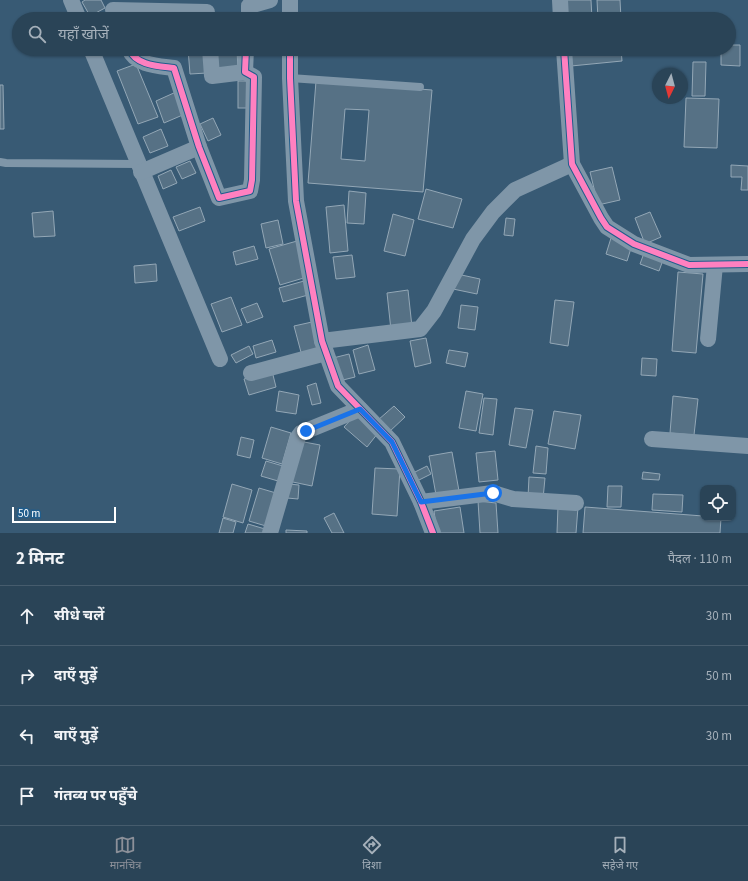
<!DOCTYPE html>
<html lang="hi">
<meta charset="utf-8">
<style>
:root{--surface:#2a4457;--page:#364e61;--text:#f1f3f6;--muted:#a5b0ba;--line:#465c6d;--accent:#8c9099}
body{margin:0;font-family:"Source Sans 3","Noto Sans Devanagari",sans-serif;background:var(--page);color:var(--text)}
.controls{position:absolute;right:12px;bottom:12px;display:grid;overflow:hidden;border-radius:8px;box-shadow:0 1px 3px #0004}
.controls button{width:36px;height:36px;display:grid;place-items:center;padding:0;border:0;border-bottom:1px solid var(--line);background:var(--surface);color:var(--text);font:20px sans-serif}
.compass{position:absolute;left:652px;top:68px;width:36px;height:36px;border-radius:50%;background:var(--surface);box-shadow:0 1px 3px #0004;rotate:186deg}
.scale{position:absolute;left:12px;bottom:10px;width:104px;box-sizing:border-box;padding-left:4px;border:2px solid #fff;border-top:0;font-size:11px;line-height:14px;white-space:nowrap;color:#fff;-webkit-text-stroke:3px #205d8c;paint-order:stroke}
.stop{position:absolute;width:12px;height:12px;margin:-9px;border:3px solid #1a73e8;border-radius:50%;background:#fff}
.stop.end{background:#1a73e8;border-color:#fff;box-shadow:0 1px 4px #0008}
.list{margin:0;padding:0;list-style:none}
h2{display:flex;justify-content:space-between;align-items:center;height:52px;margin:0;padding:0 16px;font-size:17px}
h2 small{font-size:13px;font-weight:400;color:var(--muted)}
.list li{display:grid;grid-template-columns:26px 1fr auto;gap:12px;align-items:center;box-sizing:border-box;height:60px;padding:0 16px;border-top:1px solid var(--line)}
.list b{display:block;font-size:15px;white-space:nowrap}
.list em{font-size:13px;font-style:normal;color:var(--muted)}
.icon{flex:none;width:22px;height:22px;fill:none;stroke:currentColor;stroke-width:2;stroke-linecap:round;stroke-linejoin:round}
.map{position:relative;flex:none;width:748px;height:533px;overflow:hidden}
.search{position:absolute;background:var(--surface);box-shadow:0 1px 3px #0004;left:12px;right:12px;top:12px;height:44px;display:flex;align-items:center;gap:10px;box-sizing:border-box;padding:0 14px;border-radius:22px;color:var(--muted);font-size:15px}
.sheet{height:292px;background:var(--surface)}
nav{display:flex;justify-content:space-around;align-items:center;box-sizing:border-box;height:56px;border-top:1px solid var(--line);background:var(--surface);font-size:11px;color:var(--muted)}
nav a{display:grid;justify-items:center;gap:2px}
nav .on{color:var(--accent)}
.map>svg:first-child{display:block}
.building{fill:#567185;stroke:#93a7b6;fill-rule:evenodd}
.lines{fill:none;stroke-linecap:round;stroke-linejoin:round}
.lane{stroke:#7f96a8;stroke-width:8}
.street{stroke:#7f96a8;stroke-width:16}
.cycleway-casing{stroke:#205d8c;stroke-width:8}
.cycleway{stroke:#ff80c0;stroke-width:6}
.route{stroke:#1a73e8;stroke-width:5}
</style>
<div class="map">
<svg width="748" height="533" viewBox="0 0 748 533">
<rect width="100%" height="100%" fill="#385a74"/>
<g class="building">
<polygon points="85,0 101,0 105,8 90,16 82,2"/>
<polygon points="567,0 591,0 592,19 567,19"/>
<polygon points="597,0 620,0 621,19 598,19"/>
<polygon points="106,13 111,19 98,19"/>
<polygon points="729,45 740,45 740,66 721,65 721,49 729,49"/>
<polygon points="188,49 205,49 207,73 190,74"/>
<polygon points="215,49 237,49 238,71 216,73"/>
<polygon points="569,49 621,49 622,61 571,66"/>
<polygon points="693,62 706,62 705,96 692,96"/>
<polygon points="136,64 158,117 138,124 117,71"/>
<rect x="238" y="81" width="13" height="27"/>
<path d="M316,81L432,90L423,192L308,183ZM345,109L369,110L365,161L341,159Z"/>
<polygon points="0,85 3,85 4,129 0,129"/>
<polygon points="176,92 185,114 164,123 156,101"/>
<polygon points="686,98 719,99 717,148 684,147"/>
<polygon points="213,118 221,135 208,141 200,124"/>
<polygon points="161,129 168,146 150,153 143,137"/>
<polygon points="190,161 196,173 182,179 176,167"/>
<polygon points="731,165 748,166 748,190 741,190 742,177 731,177"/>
<polygon points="612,167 620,200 598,205 590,172"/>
<polygon points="171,170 177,183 163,189 158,176"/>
<polygon points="426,189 462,199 453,228 418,219"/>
<polygon points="349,191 366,193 364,224 347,223"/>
<polygon points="344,205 348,251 330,253 326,207"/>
<polygon points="200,207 205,221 179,231 173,217"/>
<polygon points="53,211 55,236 34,237 32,213"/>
<polygon points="650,212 661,237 645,244 635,218"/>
<polygon points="393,214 414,220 405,256 384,251"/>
<polygon points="506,218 515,219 513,236 504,235"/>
<polygon points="278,220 283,244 266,248 261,224"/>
<polygon points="611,238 632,245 627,261 606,254"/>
<polygon points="297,241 307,277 280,285 269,249"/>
<polygon points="254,246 258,259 236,265 233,252"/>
<polygon points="644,253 663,260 659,271 640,264"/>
<polygon points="352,255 355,277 336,279 333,257"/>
<polygon points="156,264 157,281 135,283 134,266"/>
<polygon points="678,272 703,274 696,353 672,351"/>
<polygon points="457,274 480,279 477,294 453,289"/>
<polygon points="304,281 308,295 283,302 279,288"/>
<polygon points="408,290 412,327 391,330 387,293"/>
<polygon points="231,297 242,325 222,332 211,304"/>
<polygon points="555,300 574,302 568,346 550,343"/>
<polygon points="257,303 263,317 247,323 241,309"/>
<polygon points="461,305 478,307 475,330 458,328"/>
<polygon points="312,322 319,352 302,356 294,326"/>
<polygon points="426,338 431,363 415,367 410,341"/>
<polygon points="272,340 276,352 256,358 253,346"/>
<polygon points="368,345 375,370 359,374 353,350"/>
<polygon points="249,346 253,354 236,363 231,355"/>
<polygon points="449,350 468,353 465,367 446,363"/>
<polygon points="349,354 355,377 339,381 333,358"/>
<polygon points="642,358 657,359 656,376 641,375"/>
<polygon points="272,371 276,387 249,395 244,379"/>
<polygon points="316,383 321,403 312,405 307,386"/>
<polygon points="279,391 299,395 296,414 276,411"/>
<polygon points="466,391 483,394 476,431 459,428"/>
<polygon points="673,396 698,399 694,435 670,433"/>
<polygon points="484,398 497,399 493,435 479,433"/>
<polygon points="394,406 405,417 389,432 378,420"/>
<polygon points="515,408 533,410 526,448 509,445"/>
<polygon points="554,411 581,415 575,449 548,444"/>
<polygon points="356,414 378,433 367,447 344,427"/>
<polygon points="271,427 291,433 282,464 262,458"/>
<polygon points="241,437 254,440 250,458 237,455"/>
<polygon points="299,441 320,445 312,486 288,481"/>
<polygon points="536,446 548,448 546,474 533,473"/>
<polygon points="495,451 498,480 479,482 476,453"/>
<polygon points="452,452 459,491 436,495 429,456"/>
<polygon points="266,461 283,466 278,481 261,476"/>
<polygon points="427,466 431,474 413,483 409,475"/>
<polygon points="375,468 400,469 397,516 372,514"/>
<polygon points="643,472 660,474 659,480 642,479"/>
<polygon points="529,477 545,478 543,499 528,497"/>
<polygon points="232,484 252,490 243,523 223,517"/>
<polygon points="289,484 299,485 298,499 287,498"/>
<polygon points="608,486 622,486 621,507 607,507"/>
<polygon points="259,488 276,493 266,526 249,521"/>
<polygon points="653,494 683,495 682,512 652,510"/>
<polygon points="478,501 496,503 498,533 480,533"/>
<polygon points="558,506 578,507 576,533 557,533"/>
<polygon points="460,507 464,533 437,533 434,511"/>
<polygon points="585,507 703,516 703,518 721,518 720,533 583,533"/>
<polygon points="334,513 344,533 332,533 324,518"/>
<polygon points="223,518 236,522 233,533 219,533"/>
<polygon points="248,524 265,529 264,533 245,533"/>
<polygon points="286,530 307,531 307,533 286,533"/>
</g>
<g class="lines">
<g class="lane">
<polyline points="290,78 420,87"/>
<polyline points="0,162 6,163 138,164"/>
</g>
<g class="street">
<polyline points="71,0 79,19"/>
<polyline points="290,0 290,19"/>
<polyline points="560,0 561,19"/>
<polyline points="113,10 207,12"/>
<polyline points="249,19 249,6 270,0"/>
<polyline points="91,49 220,359"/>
<path d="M129,49C136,66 159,66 174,68L199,147L219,198L250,191L252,180L254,77L245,72L246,49"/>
<polyline points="210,49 212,76 245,72"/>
<polyline points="290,49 290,78 296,201 322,341 338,386 392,442 421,502 433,533"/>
<polyline points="564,49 572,164 601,218 607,227 634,244 689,265 748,264"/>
<polyline points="141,172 199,147"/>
<polyline points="708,339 715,265"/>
<polyline points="322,341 420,329 434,311 473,239 493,212 515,190 572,164"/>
<polyline points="251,373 326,353"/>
<polyline points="652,439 748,446"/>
<polyline points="421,502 493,493 513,499 576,503"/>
<polyline points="270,533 298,437 301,433 360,409"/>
</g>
<g class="cycleway-casing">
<g id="cycleway">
<path d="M129,49C136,66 159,66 174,68L199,147L219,198L250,191L252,180L254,77L245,72L246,49"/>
<polyline points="290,49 290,78 296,201 322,341 338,386 392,442 421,502 433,533"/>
<polyline points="564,49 572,164 601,218 607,227 634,244 689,265 748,264"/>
</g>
</g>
<use href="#cycleway" class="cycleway"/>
</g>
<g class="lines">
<polyline class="route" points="306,431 360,409 392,442 421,502 493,493"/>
</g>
</svg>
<div class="controls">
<button><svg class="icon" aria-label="locate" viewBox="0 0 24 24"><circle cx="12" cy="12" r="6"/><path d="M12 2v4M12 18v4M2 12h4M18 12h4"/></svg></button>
</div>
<svg class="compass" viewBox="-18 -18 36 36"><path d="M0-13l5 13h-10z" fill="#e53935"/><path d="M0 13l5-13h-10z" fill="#a5b0ba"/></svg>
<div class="scale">50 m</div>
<div class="stop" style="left:493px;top:493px"></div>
<div class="stop end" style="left:306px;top:431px"></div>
<div class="search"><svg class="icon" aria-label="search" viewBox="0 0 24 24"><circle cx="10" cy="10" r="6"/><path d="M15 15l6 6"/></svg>यहाँ खोजें</div>
</div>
<section class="sheet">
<h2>2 मिनट<small>पैदल · 110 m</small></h2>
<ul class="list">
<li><svg class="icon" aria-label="ahead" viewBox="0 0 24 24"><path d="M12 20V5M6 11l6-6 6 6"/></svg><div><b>सीधे चलें</b></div><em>30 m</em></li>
<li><svg class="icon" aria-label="right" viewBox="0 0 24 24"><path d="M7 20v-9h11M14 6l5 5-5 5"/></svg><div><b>दाएँ मुड़ें</b></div><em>50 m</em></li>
<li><svg class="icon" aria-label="left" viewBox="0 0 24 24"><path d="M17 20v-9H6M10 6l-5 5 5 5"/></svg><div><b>बाएँ मुड़ें</b></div><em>30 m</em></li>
<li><svg class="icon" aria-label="arrive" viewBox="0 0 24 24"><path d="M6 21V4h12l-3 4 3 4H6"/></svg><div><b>गंतव्य पर पहुँचे</b></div></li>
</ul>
</section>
<nav>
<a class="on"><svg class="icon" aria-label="map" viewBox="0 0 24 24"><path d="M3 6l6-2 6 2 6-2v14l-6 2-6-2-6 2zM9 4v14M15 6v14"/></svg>मानचित्र</a>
<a><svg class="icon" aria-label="directions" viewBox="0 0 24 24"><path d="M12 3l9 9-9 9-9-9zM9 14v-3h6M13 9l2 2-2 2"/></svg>दिशा</a>
<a><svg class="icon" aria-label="saved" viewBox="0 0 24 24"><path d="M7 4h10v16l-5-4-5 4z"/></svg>सहेजे गए</a>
</nav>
